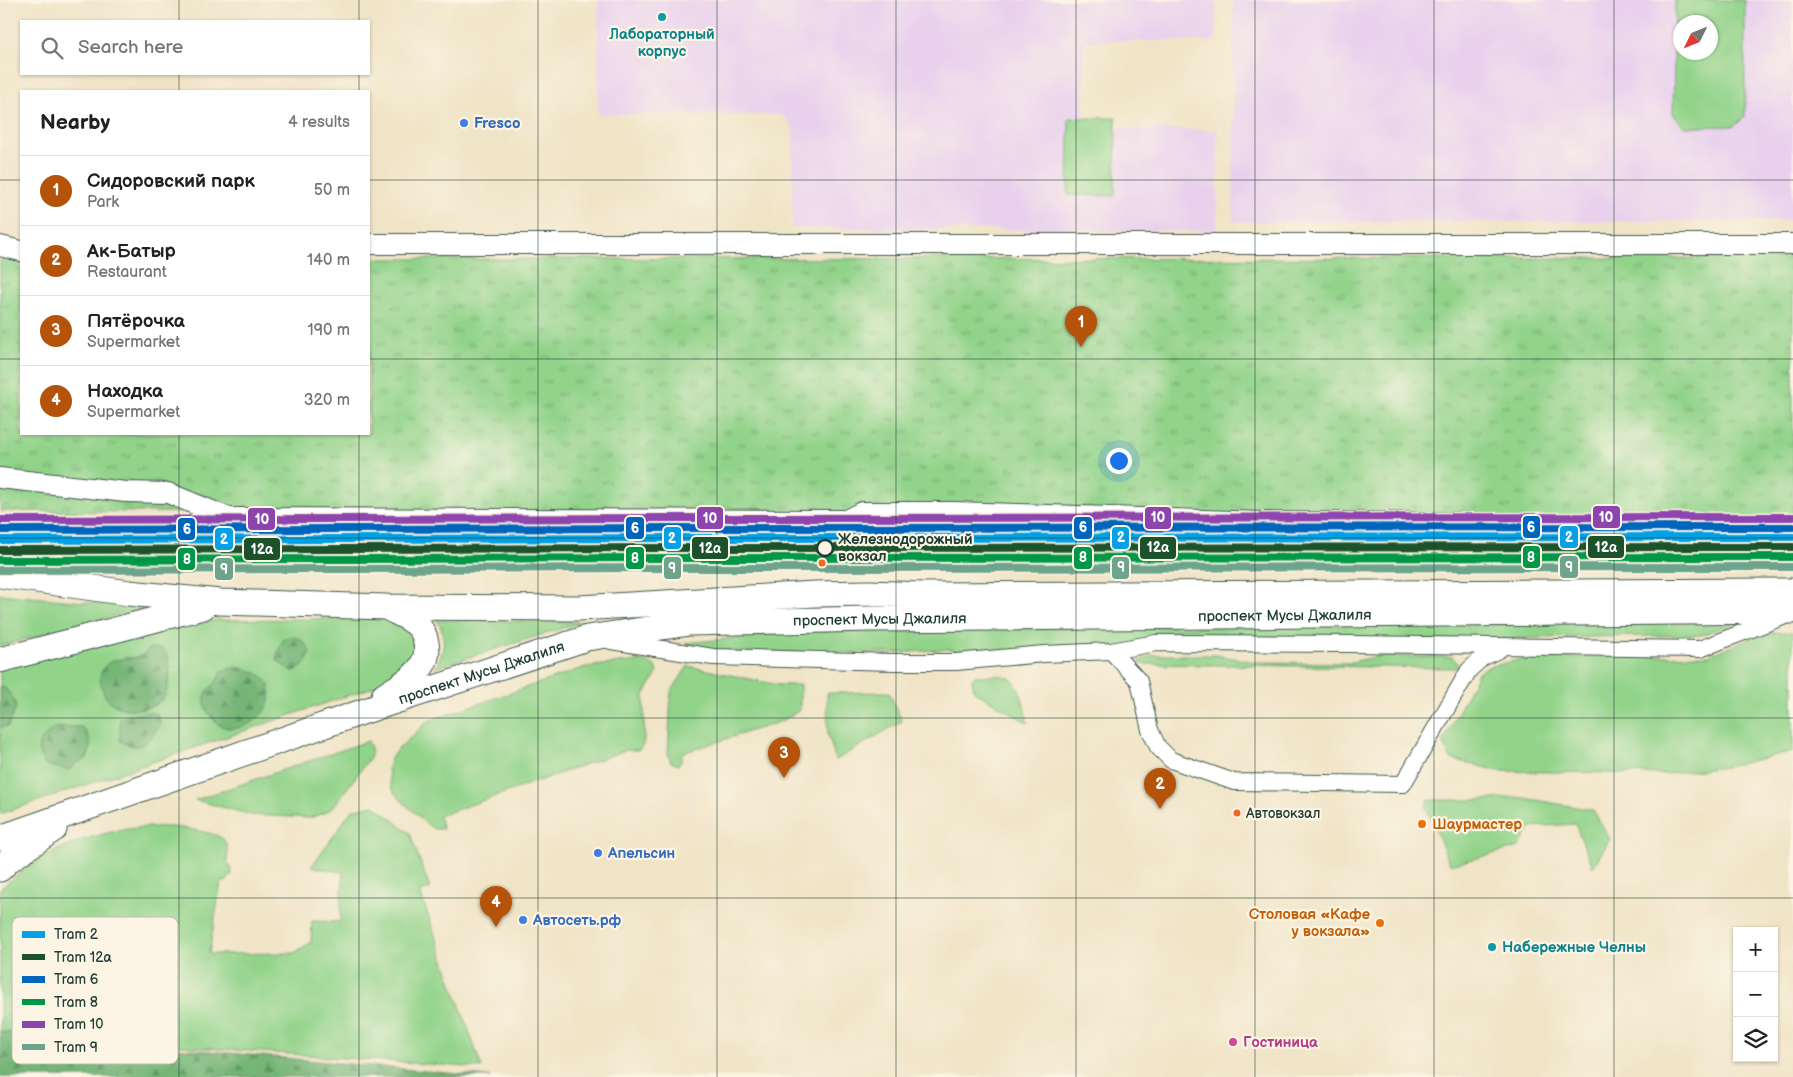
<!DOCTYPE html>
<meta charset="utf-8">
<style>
:root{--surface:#fff;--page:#f6f6f6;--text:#202124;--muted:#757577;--line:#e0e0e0;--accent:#b45309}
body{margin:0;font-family:"Balsamiq Sans",sans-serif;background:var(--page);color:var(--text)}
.controls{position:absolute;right:15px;bottom:15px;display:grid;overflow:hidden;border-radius:0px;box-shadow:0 1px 4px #0004}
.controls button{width:45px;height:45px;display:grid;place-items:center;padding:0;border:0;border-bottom:1px solid var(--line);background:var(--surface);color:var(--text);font:25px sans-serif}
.compass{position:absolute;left:1673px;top:15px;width:45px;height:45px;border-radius:50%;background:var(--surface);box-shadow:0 1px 4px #0004;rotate:227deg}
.you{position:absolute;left:1118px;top:460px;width:18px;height:18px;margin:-12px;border:4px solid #fff;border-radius:50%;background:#1a73e8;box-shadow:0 0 0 8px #1a73e833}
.badge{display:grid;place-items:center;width:32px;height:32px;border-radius:50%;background:var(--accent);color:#fff;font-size:16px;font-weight:700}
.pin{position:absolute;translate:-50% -41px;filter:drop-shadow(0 1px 2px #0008)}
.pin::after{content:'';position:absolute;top:26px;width:18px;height:15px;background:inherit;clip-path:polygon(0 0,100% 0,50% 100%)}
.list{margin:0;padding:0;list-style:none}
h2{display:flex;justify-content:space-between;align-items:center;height:65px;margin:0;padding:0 20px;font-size:21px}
h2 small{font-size:16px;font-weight:400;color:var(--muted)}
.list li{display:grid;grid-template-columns:32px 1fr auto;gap:15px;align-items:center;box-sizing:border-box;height:70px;padding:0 20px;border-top:1px solid var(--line)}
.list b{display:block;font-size:19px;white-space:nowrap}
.list p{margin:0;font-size:16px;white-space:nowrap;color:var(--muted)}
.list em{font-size:16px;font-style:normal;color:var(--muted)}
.icon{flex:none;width:28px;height:28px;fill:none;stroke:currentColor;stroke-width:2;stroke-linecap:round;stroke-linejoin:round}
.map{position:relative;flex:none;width:1793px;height:1077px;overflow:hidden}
.search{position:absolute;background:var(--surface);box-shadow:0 1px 4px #0004;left:20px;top:20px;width:350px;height:55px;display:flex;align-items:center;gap:12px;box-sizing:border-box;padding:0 18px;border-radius:0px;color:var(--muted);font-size:19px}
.panel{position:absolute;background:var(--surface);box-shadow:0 1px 4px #0004;left:20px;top:90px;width:350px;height:345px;border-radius:0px}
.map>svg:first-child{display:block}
.built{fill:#e9d1ed;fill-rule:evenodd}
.grass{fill:#92d38a;stroke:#58885f;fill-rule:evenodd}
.forest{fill:url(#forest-firs);stroke:#4a7955}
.park{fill:url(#park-tufts);stroke:#58885f}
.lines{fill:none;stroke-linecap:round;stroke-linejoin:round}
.minor-casing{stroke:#3e564a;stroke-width:18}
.tertiary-casing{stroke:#3e564a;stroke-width:22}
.primary-casing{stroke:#3e564a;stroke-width:27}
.minor{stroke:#fff;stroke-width:16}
.tertiary{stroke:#fff;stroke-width:20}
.primary{stroke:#fff;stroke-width:25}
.tram-1-casing{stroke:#fcf5e5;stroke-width:11}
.tram-2-casing{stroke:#fcf5e5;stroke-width:11}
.tram-3-casing{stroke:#fcf5e5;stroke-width:11}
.tram-4-casing{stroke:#fcf5e5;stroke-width:11}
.tram-5-casing{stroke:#fcf5e5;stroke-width:11}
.tram-6-casing{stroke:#fcf5e5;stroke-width:11}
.tram-1{stroke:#06a0e6;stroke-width:8}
.tram-2{stroke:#1b522b;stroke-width:8}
.tram-3{stroke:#0065bd;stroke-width:8}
.tram-4{stroke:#009746;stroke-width:8}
.tram-5{stroke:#8e44ad;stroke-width:8}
.tram-6{stroke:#6ea38c;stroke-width:8}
.grid{fill:none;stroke:#1f3d34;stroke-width:1;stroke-opacity:0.55}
.culture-dot{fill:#0f9aa8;stroke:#fcf5e5;stroke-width:2}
.shop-dot{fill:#3f7fe0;stroke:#fcf5e5;stroke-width:2}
.stop-dot{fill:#fcf5e5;stroke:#1f3d34;stroke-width:2.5}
.bus-dot{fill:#f26522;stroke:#fcf5e5;stroke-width:2}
.food-dot{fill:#e8710a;stroke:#fcf5e5;stroke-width:2}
.hotel-dot{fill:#d1479c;stroke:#fcf5e5;stroke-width:2}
.labels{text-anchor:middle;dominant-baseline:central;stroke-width:4.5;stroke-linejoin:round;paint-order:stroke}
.bus-label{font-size:14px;fill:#1f3d34;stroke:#fcf5e5;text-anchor:start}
.culture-label{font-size:15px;font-weight:bold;fill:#0d838f;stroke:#fcf5e5}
.shop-label{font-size:15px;font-weight:bold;fill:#366cbe;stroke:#fcf5e5;text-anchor:start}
.stop-label{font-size:15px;font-weight:bold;fill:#1f3d34;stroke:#fcf5e5;text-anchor:start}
.street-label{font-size:15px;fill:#1f3d34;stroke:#fcf5e5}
.food-label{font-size:15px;font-weight:bold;fill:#c56008;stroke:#fcf5e5;text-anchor:start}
.hotel-label{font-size:15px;font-weight:bold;fill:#b23c85;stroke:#fcf5e5;text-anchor:start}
.key{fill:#fcf5e5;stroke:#babeb0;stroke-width:1}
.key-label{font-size:14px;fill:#1f3d34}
.line-badge{stroke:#fcf5e5;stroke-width:2}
.badge-label{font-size:14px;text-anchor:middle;font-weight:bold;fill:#fff}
</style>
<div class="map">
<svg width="1793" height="1077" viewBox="0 0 1793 1077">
<defs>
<pattern id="forest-firs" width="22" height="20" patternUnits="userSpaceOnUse" patternTransform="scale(1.25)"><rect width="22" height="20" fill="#75b576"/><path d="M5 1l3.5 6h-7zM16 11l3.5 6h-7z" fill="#5f9462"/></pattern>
<pattern id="park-tufts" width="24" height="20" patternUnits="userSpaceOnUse" patternTransform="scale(1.25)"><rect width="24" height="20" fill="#92d38a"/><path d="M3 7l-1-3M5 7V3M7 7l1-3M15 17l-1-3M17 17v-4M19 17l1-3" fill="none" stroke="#77ac72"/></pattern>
</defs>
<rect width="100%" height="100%" fill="#fcf5e5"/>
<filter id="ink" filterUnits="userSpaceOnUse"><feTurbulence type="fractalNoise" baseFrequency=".02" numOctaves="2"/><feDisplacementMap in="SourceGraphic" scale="10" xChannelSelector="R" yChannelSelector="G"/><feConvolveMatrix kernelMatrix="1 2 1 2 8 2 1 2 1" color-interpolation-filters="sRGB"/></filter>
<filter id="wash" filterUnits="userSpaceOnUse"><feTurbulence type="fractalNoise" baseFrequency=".0096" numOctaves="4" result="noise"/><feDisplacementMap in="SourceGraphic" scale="20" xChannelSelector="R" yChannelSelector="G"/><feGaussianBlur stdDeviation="1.12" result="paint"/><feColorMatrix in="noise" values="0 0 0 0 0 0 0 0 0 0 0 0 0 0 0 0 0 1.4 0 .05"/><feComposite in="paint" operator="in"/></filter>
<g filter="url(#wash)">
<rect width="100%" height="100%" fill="#f0e4c6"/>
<g class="built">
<polygon points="598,0 1216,0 1216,41 1084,41 1084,128 1218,130 1217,231 792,228 793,128 783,115 598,114"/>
<path d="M1233,0H1793V221L1233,222ZM1680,22H1710V52H1680Z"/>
</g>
<g class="grass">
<path d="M1675,0H1745V117L1734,126L1684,127L1673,114ZM1680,22H1710V52H1680Z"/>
<polygon points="1069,118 1116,118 1115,196 1068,195"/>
<polygon points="0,594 145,608 0,646"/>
<path d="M390,618C396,622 406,626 409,632C426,658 400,672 382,684L0,814V727L8,726L16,707L12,696L4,687L0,688V669L159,628L218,620ZM142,655L170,669C169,677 169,686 166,693C159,710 135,710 120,707L124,657L132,658ZM54,728L87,758L77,763L40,741Z"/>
<path d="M436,620L582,622L435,668C444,652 448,635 436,620Z"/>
<polygon points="1738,622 1701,635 1110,646 964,654 950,649 897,653 717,652 685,643 805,631 875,632 1053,628"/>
<polygon points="1793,632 1793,751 1727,767 1664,774 1499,771 1451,759 1443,742 1478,673 1488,667 1526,658 1709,655 1763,633"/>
<polygon points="1152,655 1216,655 1254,662 1348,663 1379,656 1452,657 1456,661 1459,668 1141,664 1139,661"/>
<path d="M637,661C647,661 654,662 658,672L644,695V739L643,745L639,750H626L439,816L443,829H434L427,824L403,802L395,794L391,786L389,777L388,768L390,760L396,751L428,721L586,667Z"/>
<polygon points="688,666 778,685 800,685 800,710 782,721 682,753 681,762 678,765 671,762 668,754 671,692"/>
<path d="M975,676C983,676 1000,674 1007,677C1022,682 1024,710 1028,723L974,691L972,679Z"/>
<polygon points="889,692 902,721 836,760 828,735 827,693"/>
<polygon points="368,741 371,748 371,756 334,806 328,811 310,818 252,815 195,800"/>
<polygon points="1518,797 1593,810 1610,839 1593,867 1575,824 1531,827 1519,847 1450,865 1426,807 1428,800 1477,800"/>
<path d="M374,805L410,833L430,889L420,892L482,1068L0,1033V889C13,878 26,867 40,859C87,833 147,819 199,831C222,836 230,837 227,862L231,868L232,874L226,882H221L209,954L294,953L311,942L312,921L340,922L343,872L311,867L352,810Z"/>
</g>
<g class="forest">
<path d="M290,637C302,637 305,642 310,652C307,663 304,668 293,671L284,666L276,659C277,651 281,647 283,640Z"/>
<path d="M150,648L163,649C170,659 170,669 168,682C167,686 167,692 164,696C154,712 122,714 109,701C105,697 103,692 102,687C100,681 99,675 103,669C113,654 127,662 141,656C144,654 147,651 150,648Z"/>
<path d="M235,667C245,669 256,671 264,678C289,703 236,749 212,718C207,712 203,705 205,697C207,689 212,687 216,682C218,679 220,675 221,671Z"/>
<polygon points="4,687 12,696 16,707 8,726 0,727 0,688"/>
<path d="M145,712L157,714L161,723C150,742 142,753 120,741V718Z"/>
<path d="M68,727H82C91,738 93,745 87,758L77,763L70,770L54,767L44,764L38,750L40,741L54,728Z"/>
<polygon points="0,1032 491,1077 0,1077"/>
</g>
<polygon class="park" points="1793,258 1793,522 0,511 0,260 21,260 21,434 369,434 369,259"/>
</g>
<g filter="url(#ink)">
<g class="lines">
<g class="minor-casing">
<g id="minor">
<polyline points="611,641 713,657 893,662 956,662 1044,654 1111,651 1156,643 1352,644 1700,649 1785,616"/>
<polyline points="1111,651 1139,681 1150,730 1158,747 1171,760 1234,782 1403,784 1469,670 1482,658 1500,649"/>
</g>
</g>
<g class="tertiary-casing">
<g id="tertiary">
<polyline points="369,244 1793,244"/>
<polyline points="0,246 21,251"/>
<polyline points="0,478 126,492 168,493 229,518 846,520 862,512 954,512 1264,522 1793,524"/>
</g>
</g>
<g class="primary-casing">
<g id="primary">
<polyline points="0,575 129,593 220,602 386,607 579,608 815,594 869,593 923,595 1793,591"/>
<polyline points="0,660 203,607"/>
<path d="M384,696C403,683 432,670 426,643C425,635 421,628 415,623C408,617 397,613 388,608"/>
<path id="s1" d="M0,838L362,712L587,638L690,623L870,619L1793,611"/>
<polyline points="0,869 9,860 54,829"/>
</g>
</g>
<use href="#minor" class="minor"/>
<use href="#tertiary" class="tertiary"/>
<use href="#primary" class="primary"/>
<g class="tram-1-casing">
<polyline id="tram-1" points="0,540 672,538 1793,537"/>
</g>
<g class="tram-2-casing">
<polyline id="tram-2" points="0,550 672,548 1793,547"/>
</g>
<g class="tram-3-casing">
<polyline id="tram-3" points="0,530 672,528 1793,527"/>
</g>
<g class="tram-4-casing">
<polyline id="tram-4" points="0,560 672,558 1793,557"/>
</g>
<g class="tram-5-casing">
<polyline id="tram-5" points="0,520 672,518 1793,517"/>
</g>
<g class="tram-6-casing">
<polyline id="tram-6" points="0,570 672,568 1793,567"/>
</g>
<use href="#tram-1" class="tram-1"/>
<use href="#tram-2" class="tram-2"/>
<use href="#tram-3" class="tram-3"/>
<use href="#tram-4" class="tram-4"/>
<use href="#tram-5" class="tram-5"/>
<use href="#tram-6" class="tram-6"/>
</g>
</g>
<path class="grid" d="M179,0V21M359,0V21M538,0V1077M717,0V1077M896,0V1077M1076,0V1077M1255,0V1077M1434,0V1077M1614,0V1077M179,74V91M359,74V91M0,180H21M369,180H1793M0,359H21M369,359H1793M179,434V1077M359,434V1077M0,538H1793M0,718H1793M0,898H1793"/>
<g class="culture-dot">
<circle cx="662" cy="17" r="5"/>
<circle cx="1492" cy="947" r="5"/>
</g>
<g class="shop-dot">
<circle cx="464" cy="123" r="5"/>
<circle cx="598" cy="853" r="5"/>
<circle cx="523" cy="920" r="5"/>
</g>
<circle class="stop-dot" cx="825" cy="548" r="8"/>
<g class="bus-dot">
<circle cx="822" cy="563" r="4.5"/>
<circle cx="1237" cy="813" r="4.5"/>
</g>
<g class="food-dot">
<circle cx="1422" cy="824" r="5"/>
<circle cx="1380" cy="923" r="5"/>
</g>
<circle class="hotel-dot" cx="1233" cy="1042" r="5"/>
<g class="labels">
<g class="bus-label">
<text x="1246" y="813">Автовокзал</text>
</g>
<g class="culture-label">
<text x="662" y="34">Лабораторный<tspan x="662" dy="17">корпус</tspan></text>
<text x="1502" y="947" text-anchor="start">Набережные Челны</text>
</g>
<g class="shop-label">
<text x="474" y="123">Fresco</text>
<text x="608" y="853">Апельсин</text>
<text x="533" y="920">Автосеть.рф</text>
</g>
<g class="stop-label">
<text x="838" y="539">Железнодорожный<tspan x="838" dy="17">вокзал</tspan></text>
</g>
<g class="street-label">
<text stroke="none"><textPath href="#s1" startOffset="1319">проспект Мусы Джалиля</textPath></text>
<text stroke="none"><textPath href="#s1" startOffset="914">проспект Мусы Джалиля</textPath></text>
<text stroke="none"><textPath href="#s1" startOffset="509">проспект Мусы Джалиля</textPath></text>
</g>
<g class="food-label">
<text x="1432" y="824">Шаурмастер</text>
<text x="1370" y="914" text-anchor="end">Столовая «Кафе<tspan x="1370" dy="17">у вокзала»</tspan></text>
</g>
<g class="hotel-label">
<text x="1243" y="1042">Гостиница</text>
</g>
</g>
<rect x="12" y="917" width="166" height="147" rx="8" class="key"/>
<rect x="22" y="931" width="23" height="7" fill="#06a0e6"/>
<rect x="22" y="954" width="23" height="6" fill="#1b522b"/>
<rect x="22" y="976" width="23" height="7" fill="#0065bd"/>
<rect x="22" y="999" width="23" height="6" fill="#009746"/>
<rect x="22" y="1021" width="23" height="7" fill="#8e44ad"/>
<rect x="22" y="1044" width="23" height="6" fill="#6ea38c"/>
<g class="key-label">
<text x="54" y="939">Tram 2</text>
<text x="54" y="962">Tram 12а</text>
<text x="54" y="984">Tram 6</text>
<text x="54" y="1007">Tram 8</text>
<text x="54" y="1029">Tram 10</text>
<text x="54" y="1052">Tram 9</text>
</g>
<g class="line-badge">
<rect x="1592" y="505" width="29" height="24" rx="5" fill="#8e44ad"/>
<rect x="1144" y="506" width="28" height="24" rx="5" fill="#8e44ad"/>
<rect x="696" y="506" width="28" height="24" rx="5" fill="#8e44ad"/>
<rect x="247" y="507" width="29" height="24" rx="5" fill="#8e44ad"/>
<rect x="1522" y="515" width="19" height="24" rx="5" fill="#0065bd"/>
<rect x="1073" y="516" width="20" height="24" rx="5" fill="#0065bd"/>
<rect x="625" y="516" width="20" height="24" rx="5" fill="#0065bd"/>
<rect x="177" y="517" width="19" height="24" rx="5" fill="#0065bd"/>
<rect x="1559" y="525" width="20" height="24" rx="5" fill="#06a0e6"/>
<rect x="1111" y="526" width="19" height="24" rx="5" fill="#06a0e6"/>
<rect x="663" y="526" width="19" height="24" rx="5" fill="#06a0e6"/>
<rect x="214" y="527" width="20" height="24" rx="5" fill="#06a0e6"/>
<rect x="1587" y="535" width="38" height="24" rx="5" fill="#1b522b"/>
<rect x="1139" y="536" width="38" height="24" rx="5" fill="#1b522b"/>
<rect x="691" y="536" width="38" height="24" rx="5" fill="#1b522b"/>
<rect x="243" y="537" width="38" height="24" rx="5" fill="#1b522b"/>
<rect x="1522" y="545" width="19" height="24" rx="5" fill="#009746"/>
<rect x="1073" y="546" width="20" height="24" rx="5" fill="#009746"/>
<rect x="625" y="546" width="20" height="24" rx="5" fill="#009746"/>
<rect x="177" y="547" width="19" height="24" rx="5" fill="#009746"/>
<rect x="1559" y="555" width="20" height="24" rx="5" fill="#6ea38c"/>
<rect x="1111" y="556" width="19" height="24" rx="5" fill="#6ea38c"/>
<rect x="663" y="556" width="19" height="24" rx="5" fill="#6ea38c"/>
<rect x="214" y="557" width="20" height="24" rx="5" fill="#6ea38c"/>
</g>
<g class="badge-label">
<text x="1606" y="522">10</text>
<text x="1158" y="522">10</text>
<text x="710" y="523">10</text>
<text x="262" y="524">10</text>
<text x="1531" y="532">6</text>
<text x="1083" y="532">6</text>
<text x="635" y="533">6</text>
<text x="187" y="534">6</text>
<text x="1569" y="542">2</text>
<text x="1121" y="542">2</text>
<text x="672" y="543">2</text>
<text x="224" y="544">2</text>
<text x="1606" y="552">12а</text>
<text x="1158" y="552">12а</text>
<text x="710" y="553">12а</text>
<text x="262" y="554">12а</text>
<text x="1531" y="562">8</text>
<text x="1083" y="562">8</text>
<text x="635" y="563">8</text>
<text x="187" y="564">8</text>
<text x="1569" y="572">9</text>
<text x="1121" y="572">9</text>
<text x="672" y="573">9</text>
<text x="224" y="574">9</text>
</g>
</svg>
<div class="controls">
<button>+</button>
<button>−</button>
<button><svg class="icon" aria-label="layers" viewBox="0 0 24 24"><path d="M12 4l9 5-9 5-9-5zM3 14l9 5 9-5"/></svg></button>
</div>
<svg class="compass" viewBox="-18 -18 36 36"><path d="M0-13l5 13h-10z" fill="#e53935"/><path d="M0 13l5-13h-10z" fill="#757577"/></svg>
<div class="you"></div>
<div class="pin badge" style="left:1081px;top:347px">1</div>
<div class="pin badge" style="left:1160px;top:809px">2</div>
<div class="pin badge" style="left:784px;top:778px">3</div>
<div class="pin badge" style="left:496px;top:927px">4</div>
<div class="search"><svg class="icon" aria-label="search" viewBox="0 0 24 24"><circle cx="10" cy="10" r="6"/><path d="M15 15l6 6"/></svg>Search here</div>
<section class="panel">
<h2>Nearby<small>4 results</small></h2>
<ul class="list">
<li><span class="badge">1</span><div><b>Сидоровский парк</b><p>Park</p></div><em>50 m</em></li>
<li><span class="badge">2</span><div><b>Ак-Батыр</b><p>Restaurant</p></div><em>140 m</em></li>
<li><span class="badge">3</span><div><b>Пятёрочка</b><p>Supermarket</p></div><em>190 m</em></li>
<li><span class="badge">4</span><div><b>Находка</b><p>Supermarket</p></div><em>320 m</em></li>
</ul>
</section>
</div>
